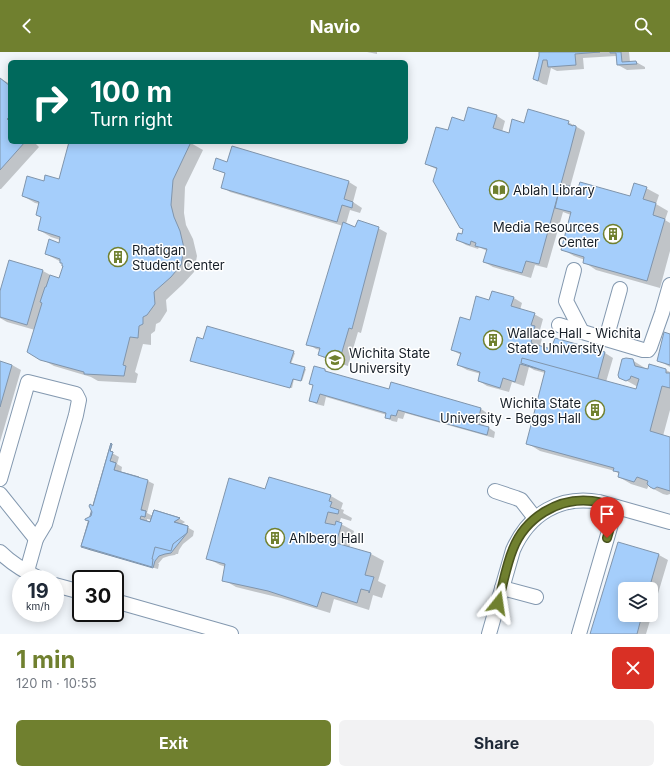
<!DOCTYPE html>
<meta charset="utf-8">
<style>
:root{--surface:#fff;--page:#f2f2f3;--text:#1f2937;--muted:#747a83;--accent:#70802f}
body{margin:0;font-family:Inter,sans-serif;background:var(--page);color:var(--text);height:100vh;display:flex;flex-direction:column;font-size:15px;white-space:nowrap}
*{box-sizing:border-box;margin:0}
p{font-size:13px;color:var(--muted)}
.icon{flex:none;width:22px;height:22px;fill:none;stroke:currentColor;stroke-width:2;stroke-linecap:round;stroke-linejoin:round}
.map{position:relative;height:582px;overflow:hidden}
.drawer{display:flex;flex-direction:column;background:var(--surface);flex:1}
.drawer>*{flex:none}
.guide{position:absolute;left:8px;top:8px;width:400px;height:84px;border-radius:6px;box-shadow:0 2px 10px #0003;background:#00695c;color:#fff;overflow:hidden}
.controls{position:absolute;left:618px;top:530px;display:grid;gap:8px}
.controls a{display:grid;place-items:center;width:40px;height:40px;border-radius:6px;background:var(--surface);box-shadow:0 2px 10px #0003;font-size:20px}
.speed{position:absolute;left:12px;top:518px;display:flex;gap:8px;font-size:20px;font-weight:700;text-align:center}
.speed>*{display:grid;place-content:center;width:52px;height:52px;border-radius:50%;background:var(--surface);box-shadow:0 2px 10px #0003;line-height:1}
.speed small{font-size:10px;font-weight:400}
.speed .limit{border:2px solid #111;border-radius:6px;background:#fff;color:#111}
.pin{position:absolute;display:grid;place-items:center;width:34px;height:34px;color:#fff;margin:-41px -17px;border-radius:50% 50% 50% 0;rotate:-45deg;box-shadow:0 0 4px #0007}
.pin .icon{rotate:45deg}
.me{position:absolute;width:44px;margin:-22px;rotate:15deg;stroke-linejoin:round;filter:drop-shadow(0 0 3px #0008)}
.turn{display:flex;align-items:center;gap:14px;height:84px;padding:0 16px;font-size:18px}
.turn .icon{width:52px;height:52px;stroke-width:2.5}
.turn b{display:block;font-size:28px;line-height:34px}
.round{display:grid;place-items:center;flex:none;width:42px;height:42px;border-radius:6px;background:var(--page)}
.summary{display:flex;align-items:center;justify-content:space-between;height:68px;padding:0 16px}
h1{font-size:24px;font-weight:700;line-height:30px;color:var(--accent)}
.button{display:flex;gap:8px;margin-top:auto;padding:8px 16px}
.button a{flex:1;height:46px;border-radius:6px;background:var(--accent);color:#fff;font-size:16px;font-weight:700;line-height:46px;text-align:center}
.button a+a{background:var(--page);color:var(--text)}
header{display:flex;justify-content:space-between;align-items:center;height:52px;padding:0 16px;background:var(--accent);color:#fff;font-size:18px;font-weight:700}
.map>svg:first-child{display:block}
.shadow{fill:#0003;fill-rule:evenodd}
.building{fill:#a5cefb;stroke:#8095ac}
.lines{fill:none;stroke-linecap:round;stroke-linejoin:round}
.minor-casing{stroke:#8398af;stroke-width:16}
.minor{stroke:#fff;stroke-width:14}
.route-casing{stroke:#49531f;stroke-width:10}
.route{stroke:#70802f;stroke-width:7}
.labels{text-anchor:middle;stroke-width:3;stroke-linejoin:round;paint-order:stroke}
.poi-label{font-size:13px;fill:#171f28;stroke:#fff;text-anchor:start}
</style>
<header><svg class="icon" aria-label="back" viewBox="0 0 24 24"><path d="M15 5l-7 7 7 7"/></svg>Navio<svg class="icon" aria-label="search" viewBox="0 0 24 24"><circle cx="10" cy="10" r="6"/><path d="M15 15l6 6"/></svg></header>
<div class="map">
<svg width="670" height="582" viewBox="0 0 670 582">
<rect width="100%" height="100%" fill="#f1f6fb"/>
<!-- shadow -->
<g class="shadow">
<path d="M367,0H377V2Z"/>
<path d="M540,0H629L630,10H636L645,15V17L627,18L618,13L616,4L583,6L584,17L557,19L551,16L547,33L543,32L534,27L540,4Z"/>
<path d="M0,26L10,32V90H34L39,95L1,137H0Z"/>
<path d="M497,64L505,69L502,80L510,82L525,72L568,70L584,79L585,81L570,135L630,145L646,136L659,143L656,152L668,159L665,168L670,171V199L660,236L596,218L584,210L585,208L574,204L562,197L571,163L563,160L547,216L535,213L531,226L493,215L484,210L487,199L479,195L478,197L466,193L458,188L463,183L464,177L438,118L426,112L449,79L465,70Z"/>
<path d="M70,90H189L203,98L185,135L184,161L186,173L193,187L197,204L194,220L183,232L166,248L167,259L160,270L156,272L155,279L151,282V293L143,292L135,320L138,322L136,331L98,329L91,325L54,314L29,300L35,278L7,270L0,266V243L10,209L43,219L56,226L60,227L64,214L63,211L46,202L60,193V188L51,185L39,178L42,165L40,152L35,151L23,144L44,130L59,128Z"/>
<path d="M233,95L349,130L357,135L353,150L362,156L360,161L350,158L346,172L356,176H378L387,181L361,281L358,280L348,314L328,308L319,303L320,298L316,297L308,292L343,174L230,140L222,135L226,122L214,117L228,111Z"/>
<path d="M514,246L522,251L520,258L534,262L543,267L540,278L544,280L540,294L552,298L605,301L613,306L606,330L637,338L638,335L620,325L632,308L645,316L646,317L666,318L670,320V358L663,384L670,386V442L667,443L663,442L650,435L649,433L647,437L631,432L619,425V422L615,419L540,399L527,391L545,321L534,318L529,315L524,334L512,330L509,340L487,334L479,329L481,322L467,318L458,313L461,303L452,298L470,269L490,249Z"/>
<path d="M670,283V315L658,308Z"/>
<path d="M293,300L295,301L291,312L306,317L302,329L294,327L292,336L193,309Z"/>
<path d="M0,310L12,313L21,318L0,390Z"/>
<path d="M325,318L332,322L390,338L392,332L481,357L487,361L483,375L489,376L495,380L494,386L405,361L403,367L398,366L397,370L392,369L386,365L387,363L326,345L324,354L316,352L310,348L314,334L310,332Z"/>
<path d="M112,401L119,405L117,412L122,415L121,421L148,429L154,432L147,461L153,464L154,460L180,467L185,470L181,473L187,475L194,479L193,484L183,492L179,498L178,502H176L175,503L169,504L163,506L158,512H159L158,517L89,498L82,494L89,470L86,468L92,464L93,455ZM147,467L152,468L151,472L147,470Z"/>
<path d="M269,426L331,444L343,451L341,457L344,458L343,461L352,466L351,469L341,466L339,471L354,479L349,496L371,502L384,509L378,529L386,533L382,546L373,543L369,558L334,547L330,561L281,546L236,535L224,528L226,515L220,513L207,506L266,438Z"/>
<path d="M618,491L659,503L668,508L646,582H591ZM625,537H651V563H625Z"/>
</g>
<!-- building -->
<g class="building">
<path d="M539,0H600L575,2L576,13L548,15L547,8H543L538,29L533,27L539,4Z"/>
<path d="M610,0H621L622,10L636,9L637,12L617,13L616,1H610Z"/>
<path d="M0,26L10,34V67L8,66L7,67L10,70V90H25L0,118Z"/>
<path d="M468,55L497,63L493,76L509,81L512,67L524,71L528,57L569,69L568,72L573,74V73L576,74V76L570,99L539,212L526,209L522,221L483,210L487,197L475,194L476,191L471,189L470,193L456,188L458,181L462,182L463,177L460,176L433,129L437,116L425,112L436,75L448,78L452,65L464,69Z"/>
<path d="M69,90H191L173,128L171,153L174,165L180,179L184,196L181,213L171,225L154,240L155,252L147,263L143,265V272L139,274L138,286L130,285L123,313L126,314L124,324L84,322V320L40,308L27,300L42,251L40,250L45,235H46L50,223L59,226L63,214H62V211H60V207L45,202L49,187L59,191L60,185L38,178L41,165L36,163L39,150L22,144L27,124L44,129L45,123L59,127Z"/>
<path d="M232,94L349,129L344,147L353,150L352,156L342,153L337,170L221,136L225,121L213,117L216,106L227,110Z"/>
<path d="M580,130L630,144L634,131L647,135L643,147L656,151L653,163L665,167L647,229L583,211L584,205L561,198L571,160L555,156L560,135L561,132L578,136Z"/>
<path d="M358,168L379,175L352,277L349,276L339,310L318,303L320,296L306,293L343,170L355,175Z"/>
<path d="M9,208L43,218L27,273L0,265V239Z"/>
<path d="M492,239L514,245L511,254L535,261L531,273L535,274L531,291L551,297L555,286L605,300L596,333L520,312L515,330L503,326L500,336L478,329L480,320L457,313L461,301L451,298L460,265L470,268L476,244L489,248Z"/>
<path d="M207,274L294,299L290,311L305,315L301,329L293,327L290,336L190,309L197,285L203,287Z"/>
<path d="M664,280L670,282V313L657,309Z"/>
<path d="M522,306L636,337L639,327L631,324L630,327L626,329L619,326L618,323L622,307L626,306L633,307L635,314L648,317L649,312L666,317V321H670V336L662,334L650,379L670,385V439L657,435L654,437L650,435L647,432L648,429L637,425L634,430L618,425L619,420L613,419L614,416L526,392L545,319L521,311Z"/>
<path d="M0,309L12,313L0,355Z"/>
<path d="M314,314L325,317V319L389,337L391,330L481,356L477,372L489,375L487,383L398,358L396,364L391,363L390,367L385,366L386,361L320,342L317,351L309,349L313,333L309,332Z"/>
<path d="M111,391L112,392L110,399L113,400L110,409L116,411L114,418L139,425L131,455L146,459L145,465L140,463V467L150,470L154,458L180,466L174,470L188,474L187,481L171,501L165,502L159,504L155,509L153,516L81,495Z"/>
<path d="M111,391L112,392L110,399L113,400L110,409L116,411L114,418L148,428L141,458L146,459L145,465L141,464L140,467L150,470L154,458L180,466L174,470L188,474L187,481L173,492L171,499L155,495L152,507H153L152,515L81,494L89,469L85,468V467L91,464L92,460L89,454L90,452L93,454Z"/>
<path d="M269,425L331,443L329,449L332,450L330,455L339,458L338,462L328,460L325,471L335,473L336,469L342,471L336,491L371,501L365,523L374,525L369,541V539L361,537L357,551L322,540L317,555L268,539L222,529L225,512L206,507L229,426L265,437Z"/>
<path d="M618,490L659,502L649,537H625V563H642L637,582H590Z"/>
</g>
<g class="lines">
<!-- minor casing -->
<g class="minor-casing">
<g id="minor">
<path d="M574,218L566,249L582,280"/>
<path d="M559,273L643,298H648L650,295L662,261L670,233"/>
<path d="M606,287L620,237"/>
<path d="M0,427L28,330L76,342L79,348L76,363L45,472L36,487L27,519"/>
<path d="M495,439L516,446L521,448L535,466"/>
<path d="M0,442L36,487"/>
<path d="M0,500C11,511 26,520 40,527"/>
<path d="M55,533L81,540"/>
<path d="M502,536L536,545"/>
<path d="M115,549L231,582"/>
<path d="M489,582L513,498C529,462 560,443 599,450L670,470"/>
<path d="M579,582L616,455"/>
</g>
</g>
<!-- minor -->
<use href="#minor" class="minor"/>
</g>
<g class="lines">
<!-- route casing -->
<g class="route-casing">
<path id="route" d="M498,551C503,533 506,514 513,497C525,466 558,445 592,449C600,450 608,453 616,455L607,486"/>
</g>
<!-- route -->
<use href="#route" class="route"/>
</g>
<!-- icons -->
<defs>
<g id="library-ring" transform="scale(1)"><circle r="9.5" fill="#fff" stroke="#70802f" stroke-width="1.5"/><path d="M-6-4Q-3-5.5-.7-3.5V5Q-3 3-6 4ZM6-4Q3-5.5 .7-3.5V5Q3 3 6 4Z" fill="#70802f"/></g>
<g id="building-ring" transform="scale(1)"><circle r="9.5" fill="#fff" stroke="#70802f" stroke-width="1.5"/><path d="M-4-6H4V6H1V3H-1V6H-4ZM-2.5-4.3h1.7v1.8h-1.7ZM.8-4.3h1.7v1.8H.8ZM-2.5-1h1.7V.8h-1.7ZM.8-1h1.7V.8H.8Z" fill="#70802f"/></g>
<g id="university-ring" transform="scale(1)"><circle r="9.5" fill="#fff" stroke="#70802f" stroke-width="1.5"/><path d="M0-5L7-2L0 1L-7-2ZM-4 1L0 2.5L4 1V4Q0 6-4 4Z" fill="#70802f"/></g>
</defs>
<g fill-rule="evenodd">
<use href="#library-ring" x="499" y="138"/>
<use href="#building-ring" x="613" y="182"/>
<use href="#building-ring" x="118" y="205"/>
<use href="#building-ring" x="493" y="288"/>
<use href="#university-ring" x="335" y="308"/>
<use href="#building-ring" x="595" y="358"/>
<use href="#building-ring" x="275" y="486"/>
</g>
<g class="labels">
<!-- poi labels -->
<g class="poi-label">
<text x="513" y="143">Ablah Library</text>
<text x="599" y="180" text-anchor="end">Media Resources<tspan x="599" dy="15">Center</tspan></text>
<text x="132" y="203">Rhatigan<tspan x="132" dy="15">Student Center</tspan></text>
<text x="507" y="286">Wallace Hall - Wichita<tspan x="507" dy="15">State University</tspan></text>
<text x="349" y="306">Wichita State<tspan x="349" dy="15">University</tspan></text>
<text x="581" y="356" text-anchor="end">Wichita State<tspan x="581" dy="15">University - Beggs Hall</tspan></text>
<text x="289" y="491">Ahlberg Hall</text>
</g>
</g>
</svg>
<div class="controls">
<a><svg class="icon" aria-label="layers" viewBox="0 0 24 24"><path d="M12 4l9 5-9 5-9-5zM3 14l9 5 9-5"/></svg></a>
</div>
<div class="speed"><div>19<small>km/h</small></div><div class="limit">30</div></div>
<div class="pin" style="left:607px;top:486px;background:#d93025"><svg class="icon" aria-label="arrive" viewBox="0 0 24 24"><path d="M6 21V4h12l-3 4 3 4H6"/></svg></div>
<svg class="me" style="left:498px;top:551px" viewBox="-20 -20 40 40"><path d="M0-17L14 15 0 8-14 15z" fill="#70802f" stroke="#fff" stroke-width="4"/></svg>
<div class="guide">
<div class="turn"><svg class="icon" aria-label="right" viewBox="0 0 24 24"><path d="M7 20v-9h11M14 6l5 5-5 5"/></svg><div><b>100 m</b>Turn right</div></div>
</div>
</div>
<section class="drawer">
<div class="summary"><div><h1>1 min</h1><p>120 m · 10:55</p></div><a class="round" style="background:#d93025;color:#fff"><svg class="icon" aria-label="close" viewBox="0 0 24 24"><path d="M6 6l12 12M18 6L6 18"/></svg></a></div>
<div class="button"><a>Exit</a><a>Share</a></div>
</section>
